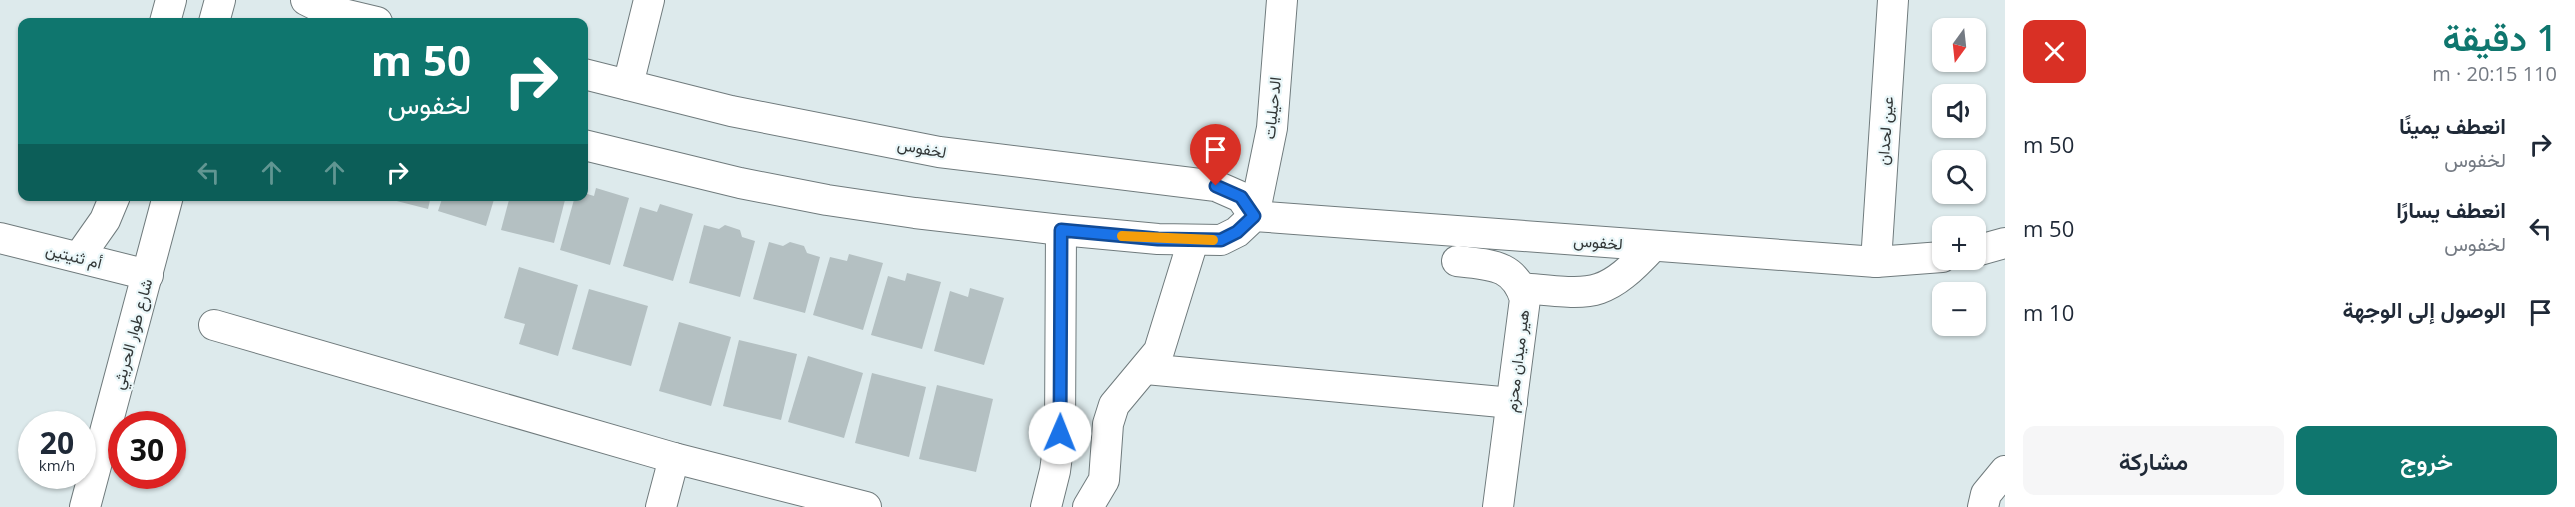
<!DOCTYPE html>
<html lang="ar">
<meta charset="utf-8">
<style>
:root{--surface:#fff;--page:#f6f6f7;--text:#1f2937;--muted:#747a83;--accent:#0f766e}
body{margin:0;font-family:"Open Sans",Vazirmatn,sans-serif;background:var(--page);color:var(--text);direction:rtl;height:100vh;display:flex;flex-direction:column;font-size:22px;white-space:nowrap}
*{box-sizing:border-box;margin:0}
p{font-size:20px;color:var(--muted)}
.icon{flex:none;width:33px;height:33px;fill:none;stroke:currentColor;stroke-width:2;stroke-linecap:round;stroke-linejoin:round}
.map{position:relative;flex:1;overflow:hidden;direction:ltr}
.drawer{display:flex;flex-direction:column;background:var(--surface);width:570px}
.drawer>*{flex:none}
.banner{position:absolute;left:18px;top:18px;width:570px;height:183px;border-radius:12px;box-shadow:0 2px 4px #0004;direction:rtl;background:#0f766e;color:#fff;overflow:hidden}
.needle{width:39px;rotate:195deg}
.controls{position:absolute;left:1932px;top:18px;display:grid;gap:12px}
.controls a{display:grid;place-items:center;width:54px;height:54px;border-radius:12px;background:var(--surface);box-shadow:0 2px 4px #0004;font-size:30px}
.speed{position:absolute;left:18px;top:411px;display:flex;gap:12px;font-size:30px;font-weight:700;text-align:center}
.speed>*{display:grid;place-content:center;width:78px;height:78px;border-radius:50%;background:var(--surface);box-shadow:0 2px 4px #0004;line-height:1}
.speed small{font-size:15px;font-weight:400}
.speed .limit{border:9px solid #d22;background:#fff;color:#111}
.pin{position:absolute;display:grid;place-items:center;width:51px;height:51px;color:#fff;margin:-62px -26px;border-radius:50% 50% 50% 0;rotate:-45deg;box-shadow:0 0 6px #0007}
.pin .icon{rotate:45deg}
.me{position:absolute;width:66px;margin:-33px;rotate:1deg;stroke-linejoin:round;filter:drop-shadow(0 0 4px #0008)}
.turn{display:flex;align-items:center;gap:21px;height:126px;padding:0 18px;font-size:27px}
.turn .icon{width:78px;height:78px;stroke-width:2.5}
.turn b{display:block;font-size:42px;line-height:51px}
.lanes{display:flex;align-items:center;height:57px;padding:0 18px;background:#0003;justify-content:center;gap:30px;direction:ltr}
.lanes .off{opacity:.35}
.round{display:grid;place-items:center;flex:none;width:63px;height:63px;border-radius:12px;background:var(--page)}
.head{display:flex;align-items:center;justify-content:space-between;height:102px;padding:0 18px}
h1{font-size:36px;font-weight:600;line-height:45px;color:var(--accent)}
.button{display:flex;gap:12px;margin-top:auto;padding:12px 18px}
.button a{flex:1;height:69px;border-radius:12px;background:var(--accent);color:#fff;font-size:24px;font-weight:600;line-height:69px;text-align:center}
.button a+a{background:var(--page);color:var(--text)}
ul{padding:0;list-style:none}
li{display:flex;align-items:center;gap:18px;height:84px;padding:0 18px}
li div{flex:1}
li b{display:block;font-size:22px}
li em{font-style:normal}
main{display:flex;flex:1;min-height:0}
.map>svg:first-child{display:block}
.building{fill:#b4c0c2}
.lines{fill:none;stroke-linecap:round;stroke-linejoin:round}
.minor-casing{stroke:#707b7d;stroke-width:32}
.minor{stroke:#fff;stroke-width:30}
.route-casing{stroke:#114b97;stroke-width:15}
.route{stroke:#1a73e8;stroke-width:10}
.slow{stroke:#f59e0b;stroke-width:10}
.labels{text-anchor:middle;stroke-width:4.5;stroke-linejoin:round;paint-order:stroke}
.street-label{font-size:16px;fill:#313636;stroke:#eaf7f9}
</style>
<main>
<section class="drawer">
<div class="head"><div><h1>1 دقيقة</h1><p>110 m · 20:15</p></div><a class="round" style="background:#d93025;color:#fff"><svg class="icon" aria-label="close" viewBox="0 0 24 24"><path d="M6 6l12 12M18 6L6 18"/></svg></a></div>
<ul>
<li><svg class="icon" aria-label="right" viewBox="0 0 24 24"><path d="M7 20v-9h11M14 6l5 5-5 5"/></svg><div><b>انعطف يمينًا</b><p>لخفوس</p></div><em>50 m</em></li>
<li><svg class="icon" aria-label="left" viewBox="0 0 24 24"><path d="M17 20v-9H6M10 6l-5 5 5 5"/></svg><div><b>انعطف يسارًا</b><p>لخفوس</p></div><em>50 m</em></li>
<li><svg class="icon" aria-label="arrive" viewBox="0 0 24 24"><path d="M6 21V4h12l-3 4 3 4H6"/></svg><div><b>الوصول إلى الوجهة</b></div><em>10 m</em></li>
</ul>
<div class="button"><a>خروج</a><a>مشاركة</a></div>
</section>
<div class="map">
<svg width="2005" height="507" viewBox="0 0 2005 507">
<rect width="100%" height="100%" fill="#ddeaec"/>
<!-- building -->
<g class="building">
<path d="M596,188L629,198L610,265L560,250L575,196H584V193L594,196Z"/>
<path d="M377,196H431L428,209Z"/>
<path d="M443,196H495L486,226L438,211Z"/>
<path d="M510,196H566L554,243L501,230Z"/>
<path d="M660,204L693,214L673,281L623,266L640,207L657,212Z"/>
<path d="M704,225L719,229L725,225L740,230L742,237L755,241L740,297L689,283Z"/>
<path d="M769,242L783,246L790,242L804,246L807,253L820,257L805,313L753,299Z"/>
<path d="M849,254L883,263L863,330L813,315L830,257L847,261Z"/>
<path d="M519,267L578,285L558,356L519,344L525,324L504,318Z"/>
<path d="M907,273L941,282L922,349L871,335L888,276L905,281Z"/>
<path d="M970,288L1004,298L984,365L934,351L950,291L968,297Z"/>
<path d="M589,289L648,306L631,366L572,349Z"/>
<path d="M679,322L731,337L711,406L659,391Z"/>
<path d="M739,340L797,354L781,420L723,406Z"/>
<path d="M808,356L863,373L844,438L788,422Z"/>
<path d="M872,373L926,387L909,457L855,443Z"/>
<path d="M937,385L993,399L976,472L919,459Z"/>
</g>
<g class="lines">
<!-- minor casing -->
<g class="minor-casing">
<g id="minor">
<path d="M306,0L326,10L377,22"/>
<path d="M165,22L171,0"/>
<path d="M214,22L220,0"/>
<path d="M584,74L731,111L939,152L1216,186L1241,197L1254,216"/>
<path d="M628,85L649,0"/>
<path d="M584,145L740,183L827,200L915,213L1061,230L1158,239L1221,240L1237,232L1254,216L1876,262L1942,257"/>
<path d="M1254,216L1272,128L1282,0"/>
<path d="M0,238L148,275"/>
<path d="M1976,251L2005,243"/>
<path d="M79,257L105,220L115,196"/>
<path d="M1457,261C1489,265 1514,263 1525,299L1498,507"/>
<path d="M1876,262L1893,0"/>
<path d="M1521,288C1592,294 1602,301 1653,246"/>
<path d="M214,325L674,458L866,507"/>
<path d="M1146,369L1512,403"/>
<path d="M85,507L168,196"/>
<path d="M661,507L674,458"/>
<path d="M1046,507L1055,471L1060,433L1061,230"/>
<path d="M1088,507L1104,480L1108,424L1114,405L1159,351L1193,241"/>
<path d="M1983,507L1986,494L2005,471"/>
</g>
</g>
<!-- minor -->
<use href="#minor" class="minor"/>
</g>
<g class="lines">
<!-- route casing -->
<g class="route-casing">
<path id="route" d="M1060,433L1061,230L1158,239L1221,240L1237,232L1254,216L1241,197L1216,186"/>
</g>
<!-- route -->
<use href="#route" class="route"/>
<!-- slow -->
<path class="slow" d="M1122,236L1213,240"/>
</g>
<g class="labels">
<!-- street labels -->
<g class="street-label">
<text transform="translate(1272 108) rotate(-84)" y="6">الدحيليات</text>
<text transform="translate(1885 131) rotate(-86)" y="6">عين لحدان</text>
<text transform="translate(922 148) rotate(10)" y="6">لخفوس</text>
<text transform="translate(1598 242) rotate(4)" y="6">لخفوس</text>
<text transform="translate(74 256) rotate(14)" y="6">أم ثنيتين</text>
<text transform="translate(132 334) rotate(-75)" y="6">شارع طوار الحريثي</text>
<text transform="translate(1517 361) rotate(-83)" y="6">هير ميدان محزم</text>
</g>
</g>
</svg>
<div class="controls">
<a><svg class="needle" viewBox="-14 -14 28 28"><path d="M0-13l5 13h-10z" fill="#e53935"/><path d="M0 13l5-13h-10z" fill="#747a83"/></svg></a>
<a><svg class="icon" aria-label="sound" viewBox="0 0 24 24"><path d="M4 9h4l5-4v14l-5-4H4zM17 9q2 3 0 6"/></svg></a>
<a><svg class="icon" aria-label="search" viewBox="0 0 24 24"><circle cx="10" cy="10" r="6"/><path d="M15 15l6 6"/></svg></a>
<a>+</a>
<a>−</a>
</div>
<div class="speed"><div>20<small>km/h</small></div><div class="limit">30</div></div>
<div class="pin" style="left:1216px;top:186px;background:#d93025"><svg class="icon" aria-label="arrive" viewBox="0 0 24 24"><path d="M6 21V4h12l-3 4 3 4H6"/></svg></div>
<svg class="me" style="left:1060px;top:433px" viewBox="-20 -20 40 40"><circle r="19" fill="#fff"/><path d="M0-13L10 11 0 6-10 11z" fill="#1a73e8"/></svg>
<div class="banner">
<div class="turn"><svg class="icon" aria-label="right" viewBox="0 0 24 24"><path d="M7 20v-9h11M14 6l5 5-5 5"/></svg><div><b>50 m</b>لخفوس</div></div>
<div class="lanes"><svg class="icon off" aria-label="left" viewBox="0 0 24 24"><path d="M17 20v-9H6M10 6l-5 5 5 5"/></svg><svg class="icon off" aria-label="ahead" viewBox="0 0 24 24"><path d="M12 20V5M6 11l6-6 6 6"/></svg><svg class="icon off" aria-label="ahead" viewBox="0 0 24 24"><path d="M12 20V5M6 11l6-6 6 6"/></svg><svg class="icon" aria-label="right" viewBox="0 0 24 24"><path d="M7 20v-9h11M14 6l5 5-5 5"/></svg></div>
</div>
</div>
</main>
